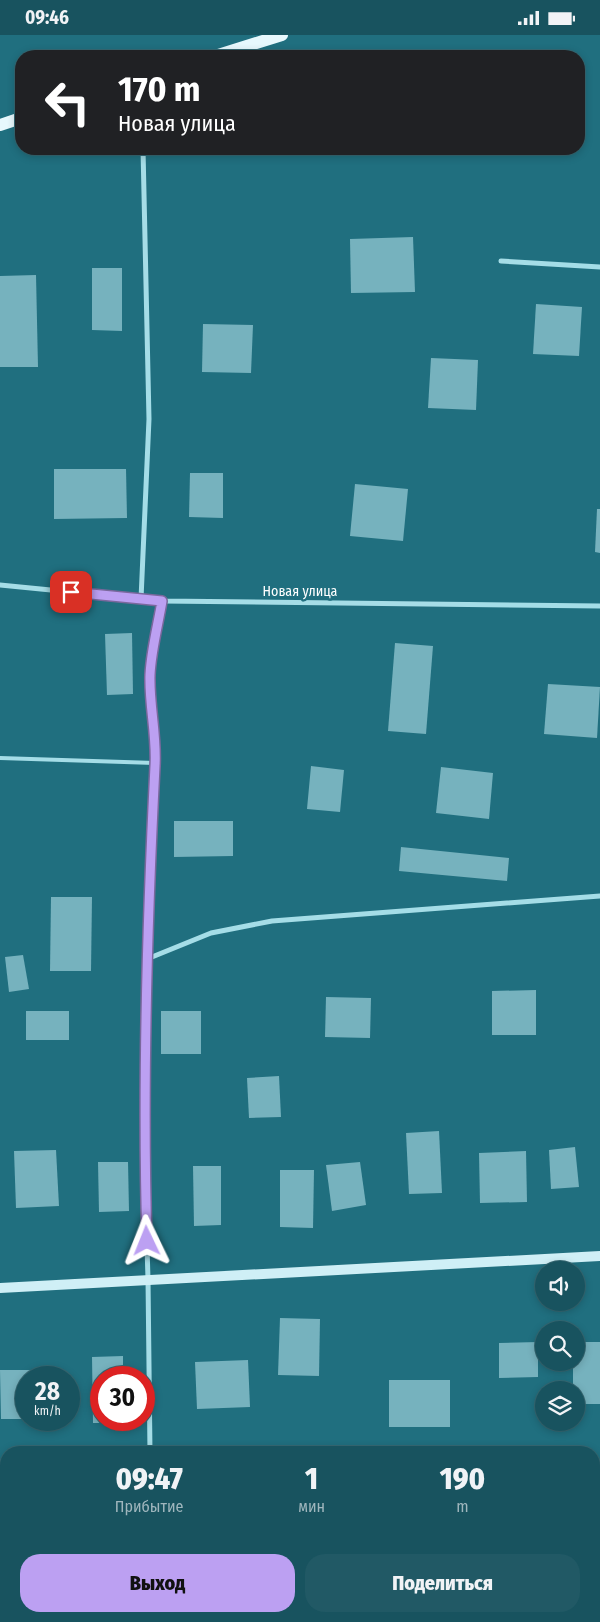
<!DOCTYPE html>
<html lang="ru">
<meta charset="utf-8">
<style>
:root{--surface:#18535f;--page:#215965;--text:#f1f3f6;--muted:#9fb6bd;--line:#366974;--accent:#bca0f2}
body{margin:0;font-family:"Fira Sans Condensed",sans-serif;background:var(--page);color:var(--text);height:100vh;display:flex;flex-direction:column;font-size:19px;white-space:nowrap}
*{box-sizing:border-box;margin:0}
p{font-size:16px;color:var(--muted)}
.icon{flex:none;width:28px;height:28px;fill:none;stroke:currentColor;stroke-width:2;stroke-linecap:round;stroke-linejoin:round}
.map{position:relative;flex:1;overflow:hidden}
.side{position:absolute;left:0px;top:1411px;width:600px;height:176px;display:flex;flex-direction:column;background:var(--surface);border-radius:20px 20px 0 0;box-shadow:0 2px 8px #0003,0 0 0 1px var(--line)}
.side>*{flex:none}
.top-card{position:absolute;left:15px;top:15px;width:570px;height:105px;border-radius:20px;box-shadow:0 2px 8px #0003,0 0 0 1px var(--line);background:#202124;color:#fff;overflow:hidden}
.controls{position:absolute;left:535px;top:1226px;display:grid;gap:10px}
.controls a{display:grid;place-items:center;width:50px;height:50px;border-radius:50%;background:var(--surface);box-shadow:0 2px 8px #0003,0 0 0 1px var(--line);font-size:25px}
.speed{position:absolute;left:15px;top:1331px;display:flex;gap:10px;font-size:25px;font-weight:700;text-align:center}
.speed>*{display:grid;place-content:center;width:65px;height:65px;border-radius:50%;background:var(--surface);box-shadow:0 2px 8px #0003,0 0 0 1px var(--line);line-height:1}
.speed small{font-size:12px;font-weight:400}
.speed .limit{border:8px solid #d22;background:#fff;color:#111}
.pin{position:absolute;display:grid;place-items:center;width:42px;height:42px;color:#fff;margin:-21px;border-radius:10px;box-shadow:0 2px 8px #0006}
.me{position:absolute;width:55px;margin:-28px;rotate:358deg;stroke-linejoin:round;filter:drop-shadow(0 0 4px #0008)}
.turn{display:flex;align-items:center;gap:18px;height:105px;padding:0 20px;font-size:22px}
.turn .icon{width:65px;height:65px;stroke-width:2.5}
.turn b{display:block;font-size:35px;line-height:42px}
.eta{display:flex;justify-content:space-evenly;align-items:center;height:85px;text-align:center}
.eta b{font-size:30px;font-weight:800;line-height:35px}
.cta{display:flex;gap:10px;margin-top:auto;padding:10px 20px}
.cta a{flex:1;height:58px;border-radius:20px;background:var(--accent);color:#111;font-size:20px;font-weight:800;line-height:58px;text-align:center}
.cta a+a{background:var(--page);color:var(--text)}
.status{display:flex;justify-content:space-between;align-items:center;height:35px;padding:0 25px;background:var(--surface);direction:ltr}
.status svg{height:14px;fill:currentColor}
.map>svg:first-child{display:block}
.building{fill:#76b2be}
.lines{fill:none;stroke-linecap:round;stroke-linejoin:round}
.lane{stroke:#a5dde7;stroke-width:4}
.street{stroke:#a5dde7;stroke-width:5}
.secondary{stroke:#cfeff6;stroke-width:10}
.primary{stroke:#e7f8fd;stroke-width:12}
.route-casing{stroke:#7a689d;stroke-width:12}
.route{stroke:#bca0f2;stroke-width:9}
.labels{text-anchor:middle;stroke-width:5;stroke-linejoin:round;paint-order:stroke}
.street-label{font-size:14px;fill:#fff;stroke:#206f7f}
</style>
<div class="status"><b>09:46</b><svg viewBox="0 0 49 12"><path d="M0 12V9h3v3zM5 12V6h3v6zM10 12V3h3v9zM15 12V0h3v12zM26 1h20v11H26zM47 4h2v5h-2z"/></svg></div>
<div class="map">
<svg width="600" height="1587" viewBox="0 0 600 1587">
<rect width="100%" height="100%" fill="#206f7f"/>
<!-- building -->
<g class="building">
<path d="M413,202L415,257L351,258L350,204Z"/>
<path d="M92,233H122V296L92,295Z"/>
<path d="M36,240L38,332H0V241Z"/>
<path d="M536,269L582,272L579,321L533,319Z"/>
<path d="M203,289L253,290L251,338L202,337Z"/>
<path d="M431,323L478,325L476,375L428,373Z"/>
<path d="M54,434H126L127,483L54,484Z"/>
<path d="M190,438H223V483L189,482Z"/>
<path d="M355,449L408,454L403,506L350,501Z"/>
<path d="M597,474H600V518L595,517Z"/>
<path d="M132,598L133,659L107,660L105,599Z"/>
<path d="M395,608L433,611L426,699L388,696Z"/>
<path d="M548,649L600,652L597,703L544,699Z"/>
<path d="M311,731L344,735L340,777L307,774Z"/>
<path d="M441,732L493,738L489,784L436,778Z"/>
<path d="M174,786H233V821L174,822Z"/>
<path d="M401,812L509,823L507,846L399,836Z"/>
<path d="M51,862H92L91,936H50Z"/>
<path d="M23,920L29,954L9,957L5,922Z"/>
<path d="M536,955V1000H492V956Z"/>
<path d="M326,962L371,963L370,1003L325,1002Z"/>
<rect x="26" y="976" width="43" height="29"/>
<rect x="161" y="976" width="40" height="43"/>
<path d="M279,1041L281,1082L249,1083L247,1043Z"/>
<path d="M439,1096L442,1158L409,1159L406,1098Z"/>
<path d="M575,1112L579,1152L551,1154L549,1115Z"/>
<path d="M56,1115L59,1171L16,1173L14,1116Z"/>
<path d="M526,1116L527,1167L480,1168L479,1118Z"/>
<path d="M98,1127H128L129,1176L99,1177Z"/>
<path d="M360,1127L366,1170L332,1176L326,1130Z"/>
<path d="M193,1131H221V1190L194,1191Z"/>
<path d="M280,1135H314L313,1193L280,1192Z"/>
<path d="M280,1283L320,1284L319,1341L278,1340Z"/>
<path d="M538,1307V1342L499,1343V1308Z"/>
<path d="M576,1307H600V1369H576V1355H573V1328H576Z"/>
<path d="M123,1321V1342H101V1385H124V1388H93L92,1322Z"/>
<path d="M248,1325L250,1372L197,1374L195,1327Z"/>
<path d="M0,1335H53V1342H26V1384H1Z"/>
<rect x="389" y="1345" width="61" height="47"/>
<path d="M119,1414V1418H90V1415Z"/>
<path d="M2,1509H6V1552L0,1551Z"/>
<rect x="594" y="1520" width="6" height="36"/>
</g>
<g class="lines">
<!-- lane -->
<path class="lane" d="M0,723L155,728"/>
<!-- street -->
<g class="street">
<path d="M501,226L600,232"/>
<path d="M0,550L162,566L600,571"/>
<path d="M141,564L149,384L143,114"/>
<path d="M147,924L211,898L272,886L600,861"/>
<path d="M150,1418L148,1244L144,1111L149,827L155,728L150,640L162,566"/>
<path d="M151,1581V1587"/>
</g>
<!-- secondary -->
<path class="secondary" d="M0,1253L600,1221"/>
<!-- primary -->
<g class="primary">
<path d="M215,21L282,0"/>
<path d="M0,90L21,83"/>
</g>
</g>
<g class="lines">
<!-- route casing -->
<g class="route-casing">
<path id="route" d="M71,557L162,566C158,590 151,616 150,640C149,670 157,701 155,731C147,889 142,1048 147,1206"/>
</g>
<!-- route -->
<use href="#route" class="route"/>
</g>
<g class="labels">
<!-- street labels -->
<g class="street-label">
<text x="300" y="561">Новая улица</text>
</g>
</g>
</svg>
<div class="controls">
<a><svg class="icon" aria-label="sound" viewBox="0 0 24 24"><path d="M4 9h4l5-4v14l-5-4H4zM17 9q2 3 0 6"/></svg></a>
<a><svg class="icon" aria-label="search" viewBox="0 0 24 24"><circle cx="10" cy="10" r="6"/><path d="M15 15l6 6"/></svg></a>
<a><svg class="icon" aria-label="layers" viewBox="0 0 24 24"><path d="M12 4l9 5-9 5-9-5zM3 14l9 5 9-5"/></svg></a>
</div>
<div class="speed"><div>28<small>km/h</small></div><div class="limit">30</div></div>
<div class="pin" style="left:71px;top:557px;background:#d93025"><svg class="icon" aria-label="arrive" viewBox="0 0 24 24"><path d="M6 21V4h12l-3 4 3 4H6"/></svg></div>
<svg class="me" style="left:147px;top:1206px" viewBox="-20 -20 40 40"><path d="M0-17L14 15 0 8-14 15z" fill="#bca0f2" stroke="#fff" stroke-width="4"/></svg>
<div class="top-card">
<div class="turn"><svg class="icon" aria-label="left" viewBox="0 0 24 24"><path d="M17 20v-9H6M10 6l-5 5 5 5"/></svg><div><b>170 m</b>Новая улица</div></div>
</div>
<section class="side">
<div class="eta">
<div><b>09:47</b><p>Прибытие</p></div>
<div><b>1</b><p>мин</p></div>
<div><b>190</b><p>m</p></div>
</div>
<div class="cta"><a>Выход</a><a>Поделиться</a></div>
</section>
</div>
